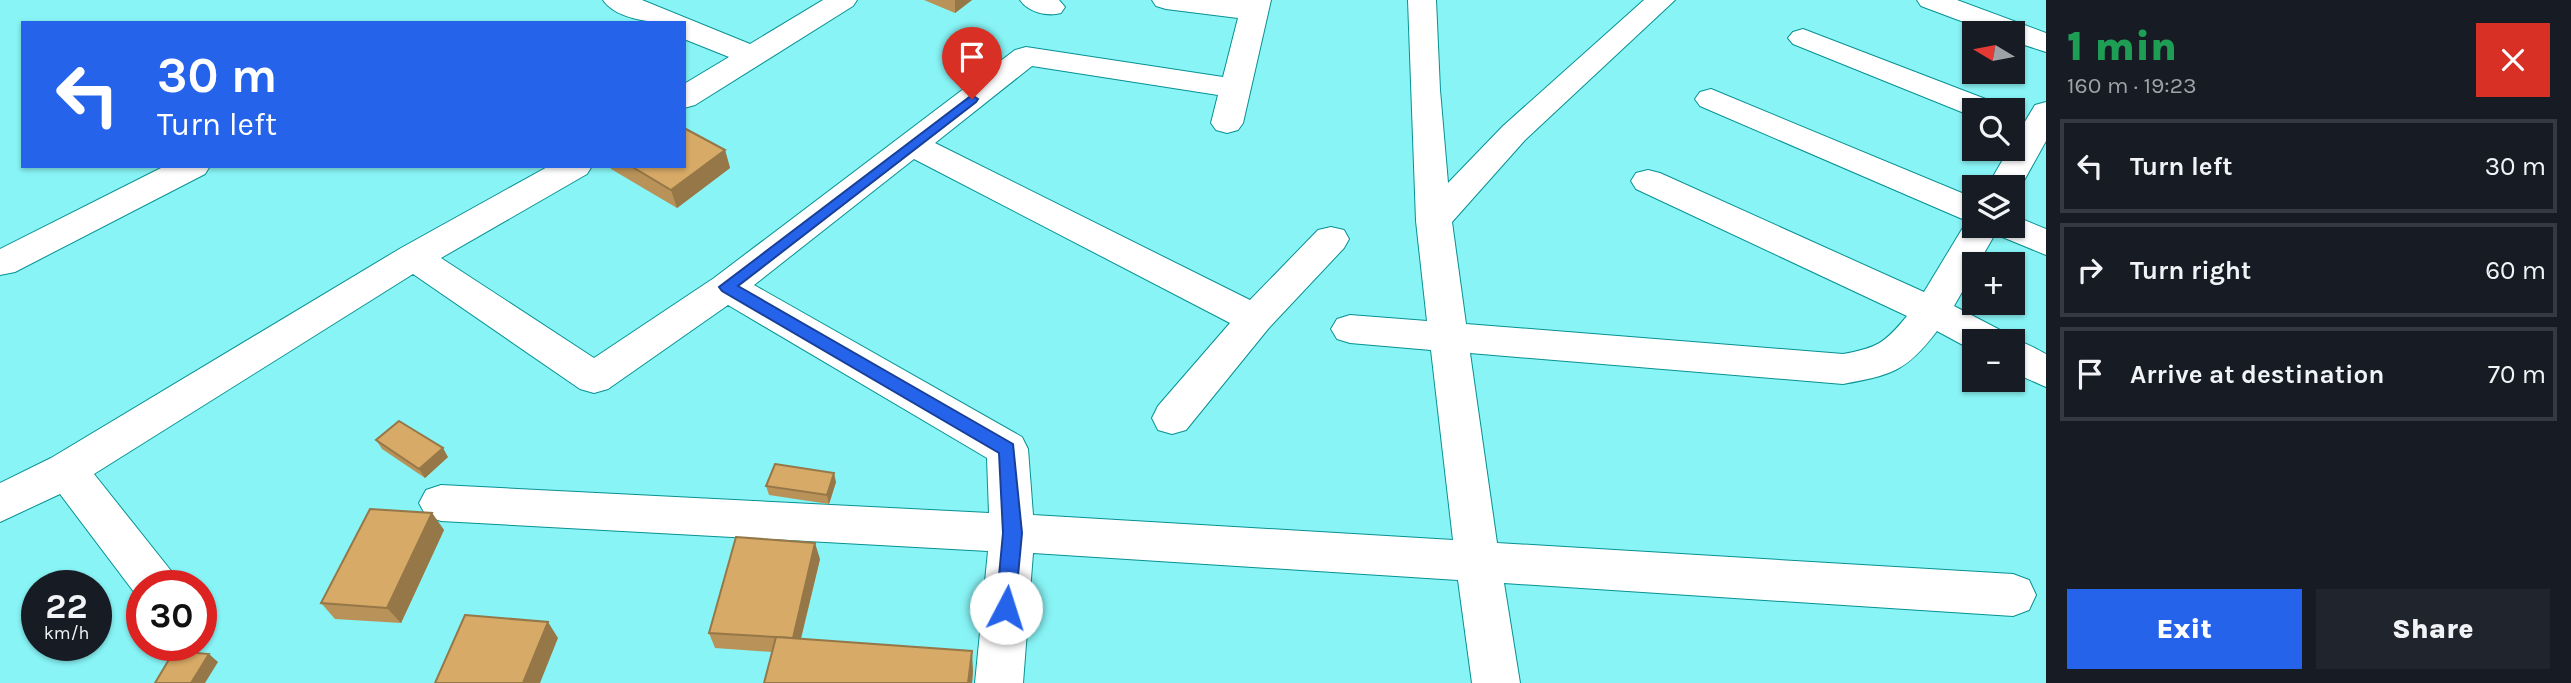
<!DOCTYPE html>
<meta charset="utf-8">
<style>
:root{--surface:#171b24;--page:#20242c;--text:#f1f3f6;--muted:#9ea1a6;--line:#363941;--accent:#2563eb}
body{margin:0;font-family:Karla,sans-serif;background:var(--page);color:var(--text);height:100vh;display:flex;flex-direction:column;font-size:26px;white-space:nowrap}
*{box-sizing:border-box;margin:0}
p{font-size:23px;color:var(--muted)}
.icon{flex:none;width:38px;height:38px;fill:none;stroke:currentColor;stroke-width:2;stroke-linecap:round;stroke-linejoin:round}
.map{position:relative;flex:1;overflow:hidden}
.details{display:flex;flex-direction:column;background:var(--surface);width:525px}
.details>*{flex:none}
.top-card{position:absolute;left:21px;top:21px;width:665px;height:147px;border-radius:0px;box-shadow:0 2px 5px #0004;background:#2563eb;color:#fff;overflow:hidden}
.needle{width:46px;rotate:280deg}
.buttons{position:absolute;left:1962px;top:21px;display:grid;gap:14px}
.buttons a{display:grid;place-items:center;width:63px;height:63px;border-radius:0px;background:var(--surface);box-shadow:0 2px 5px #0004;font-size:35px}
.speed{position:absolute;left:21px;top:570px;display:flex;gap:14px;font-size:35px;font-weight:700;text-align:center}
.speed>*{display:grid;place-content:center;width:91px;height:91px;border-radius:50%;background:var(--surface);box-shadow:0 2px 5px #0004;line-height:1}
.speed small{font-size:18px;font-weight:400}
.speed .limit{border:10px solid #d22;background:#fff;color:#111}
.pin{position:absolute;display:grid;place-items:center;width:60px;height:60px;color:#fff;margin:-72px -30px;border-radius:50% 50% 50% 0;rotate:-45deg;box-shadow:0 0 7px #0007}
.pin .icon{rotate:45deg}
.me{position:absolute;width:77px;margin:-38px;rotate:5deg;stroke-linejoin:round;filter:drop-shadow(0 0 5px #0008)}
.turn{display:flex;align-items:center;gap:24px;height:147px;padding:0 21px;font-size:32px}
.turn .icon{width:91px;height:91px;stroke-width:2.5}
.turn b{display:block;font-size:49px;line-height:60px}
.round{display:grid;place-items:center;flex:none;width:74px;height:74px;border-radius:0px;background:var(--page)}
.headline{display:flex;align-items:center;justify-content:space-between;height:119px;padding:0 21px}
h1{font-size:42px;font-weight:800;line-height:52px;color:#1e9e55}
.primary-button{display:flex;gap:14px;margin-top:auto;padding:14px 21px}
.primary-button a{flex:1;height:80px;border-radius:0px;background:var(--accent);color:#fff;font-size:28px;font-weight:800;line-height:80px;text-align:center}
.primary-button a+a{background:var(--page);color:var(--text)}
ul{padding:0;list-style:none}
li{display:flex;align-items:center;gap:21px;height:94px;margin:0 14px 10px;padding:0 7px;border:4px solid var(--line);border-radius:0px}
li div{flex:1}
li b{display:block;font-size:26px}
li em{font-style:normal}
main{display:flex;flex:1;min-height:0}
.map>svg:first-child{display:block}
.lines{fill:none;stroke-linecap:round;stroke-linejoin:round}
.minor-casing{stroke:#079193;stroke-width:2}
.minor{fill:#fff;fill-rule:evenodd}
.wall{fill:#b99259}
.shaded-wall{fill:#967748}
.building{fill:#d7aa67;stroke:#967748;stroke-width:2}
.route{fill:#2563eb;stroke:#184099;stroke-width:2}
</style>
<main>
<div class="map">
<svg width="2046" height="683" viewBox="0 0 2046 683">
<rect width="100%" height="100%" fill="#88f4f6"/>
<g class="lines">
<!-- minor casing -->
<g class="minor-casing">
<g id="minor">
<path d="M603,0H642L750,44L823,0H857L853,6L695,105L684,108V84L729,57L684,39V23C660,23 618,22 603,0Z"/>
<path d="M1020,0H1059L1065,7L1061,13C1047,17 1028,12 1020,0Z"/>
<path d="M1152,0H1271L1243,123L1238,130L1227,133L1216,130L1211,123L1218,95L1032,66L935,143L1250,300L1318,230L1331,227L1344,230L1349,239L1344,248L1268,329L1186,430L1172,434L1158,430L1152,418L1158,406L1230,323L914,159L754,285L1022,437L1028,449L1033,515L1453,540L1431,350L1350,343L1337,339L1331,329L1337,319L1350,315L1427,321L1416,221L1408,0H1436L1440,90L1448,183L1503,126L1644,0H1675L1525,140L1452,222L1466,324L1843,354C1877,348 1885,343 1907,316L1636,189L1631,181L1636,173L1648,170L1660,173L1924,292L1967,221L1700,106L1695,99L1700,92L1711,89L1974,198V226H2012V215L2046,229V255L1995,234L1978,264H1974V271L1954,306L2002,331L2007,341C2020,338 2034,348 2046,354V387L2012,372V341H1974V351L1937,331C1906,372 1891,375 1843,384L1470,353L1497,543L2013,574L2029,580L2036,595L2029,610L2013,616L1504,583L1520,683H1472L1458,580L1033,553L1023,683H975L988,551L441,521L426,516L419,503L426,490L441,485L989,513L987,458L728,305L608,389L594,393L580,389L413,274L94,474L172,572L179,586H142L140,600L60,494L0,522V483L51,458L401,248L549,166H592L587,174L441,258L594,358L714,278L1015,50L1026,47L1223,77L1238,18L1166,9L1156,6Z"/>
<path d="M1917,0H1957L2046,33V52L2012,41V33H1993L1921,6Z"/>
<path d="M1803,29L1996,103L2001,110H1974V117L1793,44L1788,38L1793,32Z"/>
<path d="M2046,102V141L2016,195L2012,196V187H1987L2009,149H2012V143L2035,105Z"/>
<path d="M165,166H210L205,174L15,272L0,275V249Z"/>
</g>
</g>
<!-- minor -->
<use href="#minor" class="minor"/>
</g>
<!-- wall -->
<g class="wall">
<path d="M924,0H972L955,13Z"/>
<path d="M725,150L730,168L677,208L611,169L610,166H684Z"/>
<path d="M376,440L448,457L425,478L382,449Z"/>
<path d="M836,482L829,504L769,495L766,486Z"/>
<path d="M432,513L444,530L401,623L335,619L321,603Z"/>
<path d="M820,559L801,639L973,671L972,683H764L772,652L715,648L709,633Z"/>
</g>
<!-- shaded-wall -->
<g class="shaded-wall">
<path d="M955,0H972L955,13Z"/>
<path d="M725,150L730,168L677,208L671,190Z"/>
<path d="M443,448L448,457L425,478L419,469Z"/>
<path d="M834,473L836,482L829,504L827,495Z"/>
<path d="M432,513L444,530L401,623L387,608Z"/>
<path d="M815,543L820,559L797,654L792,639Z"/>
<path d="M548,622L558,638L540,683H523Z"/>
<path d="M972,651L973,671L972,683H968Z"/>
<path d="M209,654L218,662L205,683H191Z"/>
</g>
<!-- building -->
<g class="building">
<path d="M684,128L725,150L671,190L631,166H684Z"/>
<path d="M399,421L443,448L419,469L376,440Z"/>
<path d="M775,464L834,473L827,495L766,486Z"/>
<path d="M370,509L432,513L387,608L321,603Z"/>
<path d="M736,537L815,543L793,638L709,633Z"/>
<path d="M465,615L548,622L523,683H435Z"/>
<path d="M776,637L972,651L968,683H764Z"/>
<path d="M174,651L209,654L191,683H155Z"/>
</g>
<!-- route -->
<path class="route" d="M972,95L978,99L976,102L738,286L1013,444L1022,533L1015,608L1013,614L1006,617L999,614L996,608L1003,533L999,453L722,291L719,287Z"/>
</svg>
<div class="buttons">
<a><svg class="needle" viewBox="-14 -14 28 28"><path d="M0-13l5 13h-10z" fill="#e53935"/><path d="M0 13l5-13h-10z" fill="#9ea1a6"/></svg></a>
<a><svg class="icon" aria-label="search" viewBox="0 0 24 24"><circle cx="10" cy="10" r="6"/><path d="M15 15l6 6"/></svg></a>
<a><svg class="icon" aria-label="layers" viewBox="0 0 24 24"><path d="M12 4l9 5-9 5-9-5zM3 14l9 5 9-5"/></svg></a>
<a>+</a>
<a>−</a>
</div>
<div class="speed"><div>22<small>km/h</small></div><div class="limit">30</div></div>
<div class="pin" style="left:972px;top:99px;background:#d93025"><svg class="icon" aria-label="arrive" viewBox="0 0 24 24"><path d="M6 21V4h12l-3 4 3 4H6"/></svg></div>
<svg class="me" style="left:1006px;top:608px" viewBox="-20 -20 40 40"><circle r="19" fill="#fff"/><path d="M0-13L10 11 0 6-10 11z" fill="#2563eb"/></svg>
<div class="top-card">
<div class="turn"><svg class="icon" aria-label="left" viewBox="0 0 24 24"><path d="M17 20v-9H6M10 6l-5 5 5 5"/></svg><div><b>30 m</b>Turn left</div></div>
</div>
</div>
<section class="details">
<div class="headline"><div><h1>1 min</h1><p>160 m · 19:23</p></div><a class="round" style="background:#d93025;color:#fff"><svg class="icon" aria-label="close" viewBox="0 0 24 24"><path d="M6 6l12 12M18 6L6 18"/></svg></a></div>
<ul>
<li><svg class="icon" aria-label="left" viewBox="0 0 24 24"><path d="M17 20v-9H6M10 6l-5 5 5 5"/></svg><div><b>Turn left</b></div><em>30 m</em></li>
<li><svg class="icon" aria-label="right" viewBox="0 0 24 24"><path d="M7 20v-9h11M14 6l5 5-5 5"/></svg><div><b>Turn right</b></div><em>60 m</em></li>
<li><svg class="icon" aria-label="arrive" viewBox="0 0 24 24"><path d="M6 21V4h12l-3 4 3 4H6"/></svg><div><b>Arrive at destination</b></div><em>70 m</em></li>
</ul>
<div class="primary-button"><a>Exit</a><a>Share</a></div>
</section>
</main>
